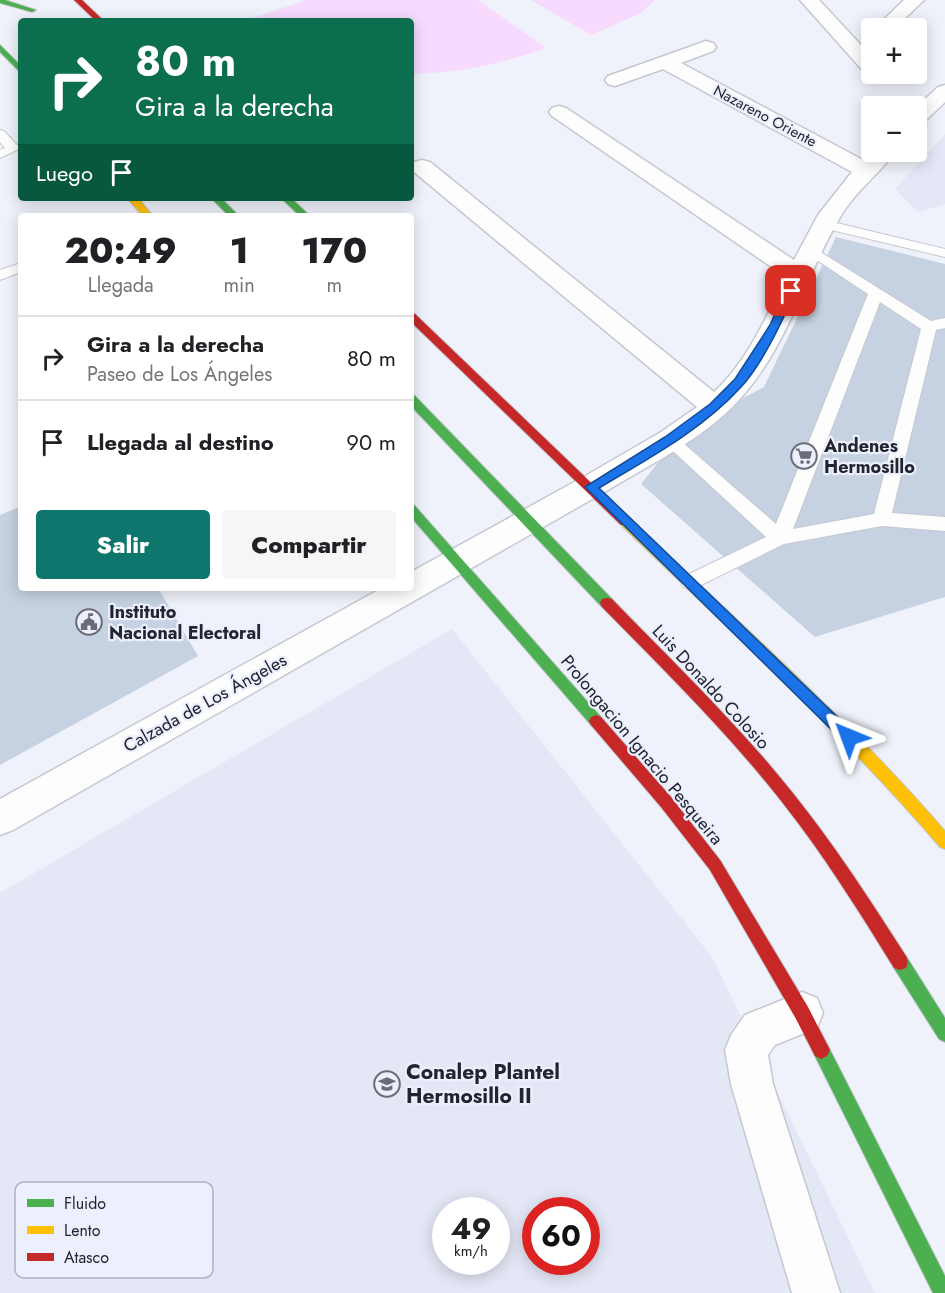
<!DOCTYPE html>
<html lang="es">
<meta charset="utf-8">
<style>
:root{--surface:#fff;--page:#f6f6f6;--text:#202124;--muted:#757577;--line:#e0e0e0;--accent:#0f766e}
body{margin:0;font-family:Jost,sans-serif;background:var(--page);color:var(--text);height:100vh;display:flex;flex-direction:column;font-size:22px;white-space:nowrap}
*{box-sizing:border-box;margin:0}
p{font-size:20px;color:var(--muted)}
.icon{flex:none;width:33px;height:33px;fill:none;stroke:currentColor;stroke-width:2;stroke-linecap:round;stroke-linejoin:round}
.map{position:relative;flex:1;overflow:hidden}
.side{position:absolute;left:18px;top:213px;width:396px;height:378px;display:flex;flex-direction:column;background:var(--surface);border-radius:6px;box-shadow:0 3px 15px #0003}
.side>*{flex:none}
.banner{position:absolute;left:18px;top:18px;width:396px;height:183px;border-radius:6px;box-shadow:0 3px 15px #0003;background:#0b6e4f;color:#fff;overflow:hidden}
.controls{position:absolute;left:861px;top:18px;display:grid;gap:12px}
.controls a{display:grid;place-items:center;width:66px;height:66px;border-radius:6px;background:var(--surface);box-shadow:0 3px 15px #0003;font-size:30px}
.speed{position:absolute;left:432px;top:1197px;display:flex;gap:12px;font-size:30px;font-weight:700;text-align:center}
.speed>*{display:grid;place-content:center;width:78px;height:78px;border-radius:50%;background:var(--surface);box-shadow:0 3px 15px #0003;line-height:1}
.speed small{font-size:15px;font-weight:400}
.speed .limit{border:9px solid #d22;background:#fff;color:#111}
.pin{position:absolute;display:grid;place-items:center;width:51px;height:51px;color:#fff;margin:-26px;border-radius:12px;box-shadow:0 3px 9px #0006}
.me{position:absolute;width:66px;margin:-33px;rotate:316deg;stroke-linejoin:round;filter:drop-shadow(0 0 4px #0008)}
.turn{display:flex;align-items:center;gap:21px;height:126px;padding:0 18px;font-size:27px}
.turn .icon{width:78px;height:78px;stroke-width:2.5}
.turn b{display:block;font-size:42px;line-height:51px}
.then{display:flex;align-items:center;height:57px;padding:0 18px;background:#0003;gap:12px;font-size:22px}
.eta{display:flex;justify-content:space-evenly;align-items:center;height:102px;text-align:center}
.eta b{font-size:36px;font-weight:800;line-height:42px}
.cta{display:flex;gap:12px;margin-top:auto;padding:12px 18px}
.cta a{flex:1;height:69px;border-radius:6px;background:var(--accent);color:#fff;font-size:24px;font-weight:800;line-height:69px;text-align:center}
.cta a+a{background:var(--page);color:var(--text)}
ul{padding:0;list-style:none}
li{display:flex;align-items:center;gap:18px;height:84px;padding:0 18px;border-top:2px solid var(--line)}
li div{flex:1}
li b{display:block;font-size:22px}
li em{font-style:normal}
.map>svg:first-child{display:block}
.built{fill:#e4e7f6;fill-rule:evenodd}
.green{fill:#f7dafd}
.building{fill:#c6d2e1}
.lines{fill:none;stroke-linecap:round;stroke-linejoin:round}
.lane-casing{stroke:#c5c8d0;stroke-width:2}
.street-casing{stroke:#c5c8d0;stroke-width:3}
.fast-casing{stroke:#c5c8d0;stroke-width:2}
.slow-casing{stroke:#c5c8d0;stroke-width:2}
.jam-casing{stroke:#c5c8d0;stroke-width:2}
.lane{fill:#fdfdfe;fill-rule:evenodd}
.street{fill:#fdfdfe;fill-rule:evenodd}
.fast{fill:#4caf50;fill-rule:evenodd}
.slow{fill:#ffc107;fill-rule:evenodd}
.jam{fill:#c62828;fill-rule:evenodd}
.route{fill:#1a73e8;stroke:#114b97;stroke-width:1.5}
.labels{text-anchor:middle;stroke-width:4.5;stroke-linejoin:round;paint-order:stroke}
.far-street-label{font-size:15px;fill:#23252e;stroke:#ebeffe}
.poi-label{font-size:18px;font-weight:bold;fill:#23252e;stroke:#ebeffe;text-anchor:start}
.street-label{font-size:18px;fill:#23252e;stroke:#ebeffe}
.near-poi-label{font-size:21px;font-weight:bold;fill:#23252e;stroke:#ebeffe;text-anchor:start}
.key{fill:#ebeffe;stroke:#afb2c0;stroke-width:1.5}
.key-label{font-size:16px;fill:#23252e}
</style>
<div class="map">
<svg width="945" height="1293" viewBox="0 0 945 1293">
<rect width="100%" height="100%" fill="#eff2fa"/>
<!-- built -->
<g class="built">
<path d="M945,134V204L918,212L895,189Z"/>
<path d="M452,629L712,957L875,1293H0V893ZM446,1210H496V1262H446ZM536,1210H586V1262H536Z"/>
</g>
<!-- green -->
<g class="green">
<path d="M307,0H478L546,48C499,64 460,73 411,74V21H244Z"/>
<path d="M531,0H655L639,14L591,35Z"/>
</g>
<!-- building -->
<g class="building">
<path d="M836,237L945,264V597L815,637L641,484L685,429L764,387Z"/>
<path d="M21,506V588H158L198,656L0,765V515Z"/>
</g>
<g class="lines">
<!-- lane casing -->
<g class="lane-casing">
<g id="lane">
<path d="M0,130L4,131L18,146L19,149L0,158V150L5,148L0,142Z"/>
<path d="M824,220L945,249V257L819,227L817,224L819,221Z"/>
<path d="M811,246L931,321L945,318V328L936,330L892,513L945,517V531L882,526L784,544L697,587L690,589L683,587L681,582L683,577L766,537L661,440L663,436H675L776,524L868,294L806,253L804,250L806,247ZM880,302L921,329L874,514L793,529Z"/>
<path d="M21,263V272L0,280V270Z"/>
</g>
</g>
<!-- street casing -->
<g class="street-casing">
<g id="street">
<path d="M800,0H819L872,57V74H878L865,73Z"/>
<path d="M904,0H924L895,28H875Z"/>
<path d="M706,41L713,43L716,47L713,51L681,63L863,160L872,152H895C879,174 856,191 842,214C805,275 788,347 739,400C703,439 653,463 608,490L13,830L0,835V799L382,588H411V572L587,475L661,432L697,407L414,172L411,167L414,162L422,160L430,162L714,392C748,361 766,317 786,277L552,116L549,112L552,108L559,106L566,108L794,260L818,215L852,172L663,69L615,86L608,84L605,80L608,76Z"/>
<path d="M945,85V102L923,123L916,125V107L938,87Z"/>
<path d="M802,992L817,998L823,1013L817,1028L775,1045L768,1055L773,1084L840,1293H792L731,1084L725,1050L731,1035L745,1015Z"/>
</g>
</g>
<!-- fast casing -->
<g class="fast-casing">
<g id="fast">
<path d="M0,0H5L36,10L32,12L0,3Z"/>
<path d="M0,45L21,66V73L0,52Z"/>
<path d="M211,198H221L239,216H229Z"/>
<path d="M281,198H291L310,216H300Z"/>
<path d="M411,395L415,396L612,599L614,603L612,607H602L411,406Z"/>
<path d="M411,504L415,506L601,717L603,721L601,725L596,727L591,725L411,517Z"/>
<path d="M900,954L906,956L945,1018V1042L939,1039L894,968L892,962L894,956Z"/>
<path d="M821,1041L827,1044L945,1276V1293H933L815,1056L812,1050L815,1044Z"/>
</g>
</g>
<!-- slow casing -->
<g class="slow-casing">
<g id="slow">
<path d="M127,198H141L142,203L153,216H143Z"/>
<path d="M625,517L629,519C737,620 848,719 945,831V849L940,847C841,732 730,630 621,525L619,522Z"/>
</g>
</g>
<!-- jam casing -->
<g class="jam-casing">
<g id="jam">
<path d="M74,0H82L104,21H96Z"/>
<path d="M411,313L415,314L629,519L631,522L629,525H621L411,322Z"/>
<path d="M607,598L612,599C673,662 737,723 792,792C834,844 870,900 906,956L908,962L906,968L900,970L894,968C859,911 823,854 782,802C727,732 664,670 602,607L600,603L602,599Z"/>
<path d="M596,715L601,717L671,797L720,860L808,1007L830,1050L827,1056L821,1059L815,1056L796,1019L710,870L661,807L591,725L589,721L591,717Z"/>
</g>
</g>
<!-- lane -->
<use href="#lane" class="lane"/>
<!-- street -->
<use href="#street" class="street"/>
<!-- fast -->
<use href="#fast" class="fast"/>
<!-- slow -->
<use href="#slow" class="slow"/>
<!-- jam -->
<use href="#jam" class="jam"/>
</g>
<!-- route -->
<path class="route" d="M791,288L796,291C783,319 762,365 741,387C702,430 649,458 599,488L854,733L856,737L854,742L849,744L844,742L585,487L665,437L710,404L735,379L770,325L785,291Z"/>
<!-- icons -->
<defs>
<g id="supermarket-ring" transform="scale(1.35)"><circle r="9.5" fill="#ebeffe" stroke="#6a6d75" stroke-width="1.5"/><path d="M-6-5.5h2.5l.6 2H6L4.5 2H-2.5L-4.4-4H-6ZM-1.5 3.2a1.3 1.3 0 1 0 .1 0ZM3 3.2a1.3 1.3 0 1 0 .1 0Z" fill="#6a6d75"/></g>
<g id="civic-ring" transform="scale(1.35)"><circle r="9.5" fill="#ebeffe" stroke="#6a6d75" stroke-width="1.5"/><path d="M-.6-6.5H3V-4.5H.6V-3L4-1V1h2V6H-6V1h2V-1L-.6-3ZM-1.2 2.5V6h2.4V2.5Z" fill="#6a6d75"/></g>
<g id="school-ring" transform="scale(1.35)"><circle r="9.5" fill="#ebeffe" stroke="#6a6d75" stroke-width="1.5"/><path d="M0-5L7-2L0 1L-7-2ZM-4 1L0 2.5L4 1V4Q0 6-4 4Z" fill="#6a6d75"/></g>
</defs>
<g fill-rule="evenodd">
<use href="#supermarket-ring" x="804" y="456"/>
<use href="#civic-ring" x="89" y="622"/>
<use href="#school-ring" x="387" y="1084"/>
</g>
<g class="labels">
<!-- far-street labels -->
<g class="far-street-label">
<text transform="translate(765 116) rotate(28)" y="5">Nazareno Oriente</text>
</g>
<!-- poi labels -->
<g class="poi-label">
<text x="824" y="452">Andenes<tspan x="824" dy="21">Hermosillo</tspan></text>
<text x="109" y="618">Instituto<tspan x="109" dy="21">Nacional Electoral</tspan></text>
</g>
<!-- street labels -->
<g class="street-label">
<text transform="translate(711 687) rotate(47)" y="6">Luis Donaldo Colosio</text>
<text transform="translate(205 703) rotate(-29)" y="6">Calzada de Los Ángeles</text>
<text transform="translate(642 750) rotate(50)" y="6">Prolongacion Ignacio Pesqueira</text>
</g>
<!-- near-poi labels -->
<g class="near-poi-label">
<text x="406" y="1079">Conalep Plantel<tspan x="406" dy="24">Hermosillo II</tspan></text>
</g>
</g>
<!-- legend -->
<rect x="15" y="1182" width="198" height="96" rx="9" class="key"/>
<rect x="27" y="1199" width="27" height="8" fill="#4caf50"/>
<rect x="27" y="1226" width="27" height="8" fill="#ffc107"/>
<rect x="27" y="1253" width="27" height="8" fill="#c62828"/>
<g class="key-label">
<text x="64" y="1209">Fluido</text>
<text x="64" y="1236">Lento</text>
<text x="64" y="1263">Atasco</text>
</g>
</svg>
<div class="controls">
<a>+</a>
<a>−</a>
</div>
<div class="speed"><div>49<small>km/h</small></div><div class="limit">60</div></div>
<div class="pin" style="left:791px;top:291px;background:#d93025"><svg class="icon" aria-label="arrive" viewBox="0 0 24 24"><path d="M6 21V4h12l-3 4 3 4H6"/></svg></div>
<svg class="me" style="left:849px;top:737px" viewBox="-20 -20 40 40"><path d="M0-17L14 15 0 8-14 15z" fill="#1a73e8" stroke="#fff" stroke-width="4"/></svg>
<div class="banner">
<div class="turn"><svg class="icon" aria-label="right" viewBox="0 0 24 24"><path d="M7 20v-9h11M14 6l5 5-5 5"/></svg><div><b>80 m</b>Gira a la derecha</div></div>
<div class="then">Luego<svg class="icon" aria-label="arrive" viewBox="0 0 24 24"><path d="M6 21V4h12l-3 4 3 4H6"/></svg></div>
</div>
<section class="side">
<div class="eta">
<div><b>20:49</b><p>Llegada</p></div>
<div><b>1</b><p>min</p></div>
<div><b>170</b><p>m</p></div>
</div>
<ul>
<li><svg class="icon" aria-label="right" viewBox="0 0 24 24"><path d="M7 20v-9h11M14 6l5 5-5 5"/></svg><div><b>Gira a la derecha</b><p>Paseo de Los Ángeles</p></div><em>80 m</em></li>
<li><svg class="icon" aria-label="arrive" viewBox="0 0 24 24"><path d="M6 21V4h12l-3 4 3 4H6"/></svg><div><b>Llegada al destino</b></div><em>90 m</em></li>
</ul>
<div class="cta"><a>Salir</a><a>Compartir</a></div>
</section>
</div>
